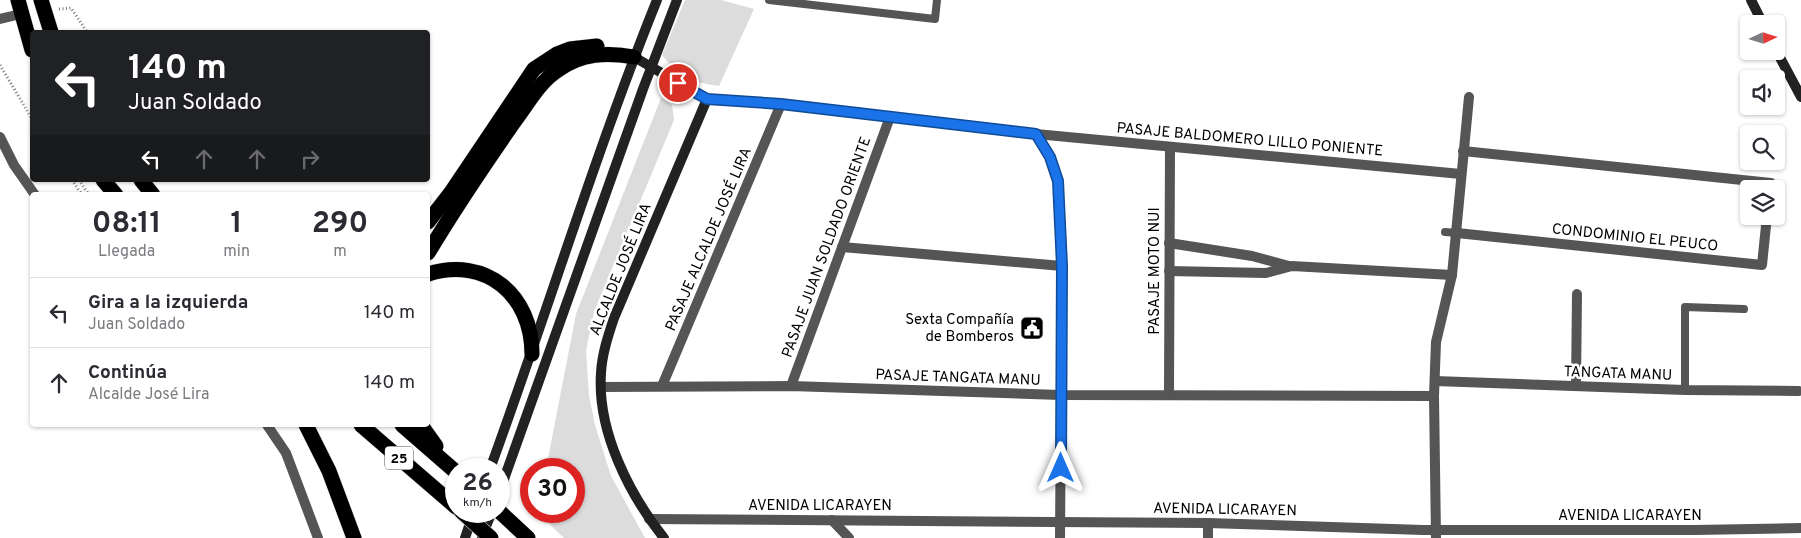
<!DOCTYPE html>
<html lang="es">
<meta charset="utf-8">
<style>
:root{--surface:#fff;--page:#f7f7f7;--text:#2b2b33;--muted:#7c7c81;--line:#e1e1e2}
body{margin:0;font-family:Overpass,sans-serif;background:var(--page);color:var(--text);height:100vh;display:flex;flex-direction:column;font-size:19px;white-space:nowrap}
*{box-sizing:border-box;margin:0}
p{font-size:16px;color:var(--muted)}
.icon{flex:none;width:28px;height:28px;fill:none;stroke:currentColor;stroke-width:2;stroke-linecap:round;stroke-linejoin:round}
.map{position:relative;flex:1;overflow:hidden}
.sheet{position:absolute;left:30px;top:192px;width:400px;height:235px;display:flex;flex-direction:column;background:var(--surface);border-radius:5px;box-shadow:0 1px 4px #0004}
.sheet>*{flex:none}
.hud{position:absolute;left:30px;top:30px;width:400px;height:152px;border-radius:5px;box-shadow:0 1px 4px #0004;background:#202124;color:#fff;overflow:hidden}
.needle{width:32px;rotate:86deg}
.buttons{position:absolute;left:1740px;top:15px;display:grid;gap:10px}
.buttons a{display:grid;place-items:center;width:45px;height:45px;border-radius:5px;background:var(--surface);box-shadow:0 1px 4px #0004;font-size:25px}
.speed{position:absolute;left:445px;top:458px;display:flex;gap:10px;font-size:25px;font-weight:700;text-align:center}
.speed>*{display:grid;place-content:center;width:65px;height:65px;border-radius:50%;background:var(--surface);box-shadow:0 1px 4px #0004;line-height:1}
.speed small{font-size:12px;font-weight:400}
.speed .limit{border:8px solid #d22;background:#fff;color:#111}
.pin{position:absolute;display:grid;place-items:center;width:42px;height:42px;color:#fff;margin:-21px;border:2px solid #fff;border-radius:50%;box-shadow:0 1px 5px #0007}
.me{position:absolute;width:55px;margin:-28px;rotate:0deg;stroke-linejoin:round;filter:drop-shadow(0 0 4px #0008)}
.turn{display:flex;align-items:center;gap:18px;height:105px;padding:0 15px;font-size:22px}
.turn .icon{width:65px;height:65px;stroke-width:2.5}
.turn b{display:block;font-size:35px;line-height:42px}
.lanes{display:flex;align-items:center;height:48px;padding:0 15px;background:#0003;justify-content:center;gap:25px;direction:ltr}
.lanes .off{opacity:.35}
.eta{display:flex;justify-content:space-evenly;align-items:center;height:85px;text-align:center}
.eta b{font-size:30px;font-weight:700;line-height:35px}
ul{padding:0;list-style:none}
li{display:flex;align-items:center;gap:15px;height:70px;padding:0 15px;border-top:1px solid var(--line)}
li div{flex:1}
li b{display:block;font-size:19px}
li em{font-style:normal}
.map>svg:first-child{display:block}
.green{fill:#dcdcdc}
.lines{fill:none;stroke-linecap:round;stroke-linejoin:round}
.highway-casing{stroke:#dbdbdb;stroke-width:16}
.path{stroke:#777;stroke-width:3;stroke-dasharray:1 2.5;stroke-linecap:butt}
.lane{stroke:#555;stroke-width:8}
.street{stroke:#555;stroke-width:10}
.secondary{stroke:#222;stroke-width:10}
.highway{stroke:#000;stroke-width:15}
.highway-bridge-casing{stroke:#dbdbdb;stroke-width:16;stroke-linecap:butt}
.highway-bridge{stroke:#000;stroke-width:15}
.route-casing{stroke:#114b97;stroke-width:12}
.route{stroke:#1a73e8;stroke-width:9}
.labels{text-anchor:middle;stroke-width:5;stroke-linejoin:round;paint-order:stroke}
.shield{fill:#fff;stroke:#4c4c4c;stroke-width:1}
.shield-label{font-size:14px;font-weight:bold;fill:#000}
.street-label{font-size:15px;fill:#000;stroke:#fff}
.poi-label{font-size:15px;fill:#000;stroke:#fff;text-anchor:end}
</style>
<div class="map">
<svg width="1801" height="538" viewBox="0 0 1801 538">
<rect width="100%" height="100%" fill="#fff"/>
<!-- green -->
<g class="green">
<path d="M685,0H721L754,9L719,86C690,82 680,77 662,55Z"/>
<path d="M661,98L672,105L674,120L594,312L586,351L589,396L595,425L611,476L645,538H564L537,512L574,511V469H546L576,314Z"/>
</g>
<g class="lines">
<!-- highway casing -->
<g class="highway-casing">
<g id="highway">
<path d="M18,0L32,50"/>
<path d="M41,0L51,32"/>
<path d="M103,180L116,195"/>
<path d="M141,180L153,195"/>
<path d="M428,222L452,191L534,69L557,54L570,49L597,46"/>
<path d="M428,253C455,208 484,165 514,122C528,104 538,83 558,70C581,53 607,52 634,57"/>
<path d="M428,274C486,256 532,295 532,354"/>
<path d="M306,425L329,471L354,538"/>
<path d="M361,425L456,507"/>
<path d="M402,425L456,472"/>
<path d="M421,425L436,446"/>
<path d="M499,511L528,538"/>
</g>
</g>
<!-- path -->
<g class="path">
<path d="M59,9L71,8L87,32"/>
<path d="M0,65L32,119"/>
<path d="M72,180L82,195"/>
<path d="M79,180L89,195"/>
</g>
<!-- lane -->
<g class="lane">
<path d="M769,0L935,19L937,0"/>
<path d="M1445,232L1457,233"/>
<path d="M1685,390V307L1744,309"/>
</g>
<!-- street -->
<g class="street">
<path d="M0,19L21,14"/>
<path d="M707,99L781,104L1036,134L1050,157L1058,181L1062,266L1060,538"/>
<path d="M1036,134L1461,174"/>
<path d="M0,137L14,165L35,195"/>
<path d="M1463,151L1771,183L1770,189"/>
<path d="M1457,233L1762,265L1767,216"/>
<path d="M1169,243L1252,256L1289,266"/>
<path d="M842,247L1062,266"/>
<path d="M1169,271L1266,273L1292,266L1452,275"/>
<path d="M1435,381L1685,390L1799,391"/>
<path d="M662,386L781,104"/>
<path d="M791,386L890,117"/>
<path d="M1576,386L1577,294"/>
<path d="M601,387L791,386L1060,395L1434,396"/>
<path d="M1169,394L1170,147"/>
<path d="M267,425L286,453L318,538"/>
<path d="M649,519L1208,523L1423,530H1695L1801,528"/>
<path d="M832,520L849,538"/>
<path d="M1208,523V538"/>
<path d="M1436,538L1434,396L1436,342L1452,275L1469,97"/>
</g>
<!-- secondary -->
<g class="secondary">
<path d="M1751,0L1763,24"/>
<path d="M1776,50L1801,97"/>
<path d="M634,57L707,99L614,318C608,336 602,354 601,373C597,431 629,494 664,538"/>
<path d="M490,469C547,313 595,154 657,0"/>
<path d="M499,493L643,89L677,0"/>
<path d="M482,537L492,511"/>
<path d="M465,538L474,511"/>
</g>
<!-- highway -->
<use href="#highway" class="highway"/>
<!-- highway-bridge casing -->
<g class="highway-bridge-casing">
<path id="highway-bridge" d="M461,511L491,538"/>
</g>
<!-- highway-bridge -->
<use href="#highway-bridge" class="highway-bridge"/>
</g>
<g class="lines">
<!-- route casing -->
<g class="route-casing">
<path id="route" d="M678,83L707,99L781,104L1036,134L1050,157L1058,181L1062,266L1061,468"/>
</g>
<!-- route -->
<use href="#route" class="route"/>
</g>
<!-- icons -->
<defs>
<g id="civic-square" transform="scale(1.25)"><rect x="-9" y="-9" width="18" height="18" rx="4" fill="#000" stroke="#fff"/><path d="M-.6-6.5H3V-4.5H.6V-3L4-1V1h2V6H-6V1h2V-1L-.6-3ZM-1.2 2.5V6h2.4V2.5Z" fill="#fff"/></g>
</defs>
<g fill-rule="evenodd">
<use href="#civic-square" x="1032" y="328"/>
</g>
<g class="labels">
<!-- shield labels -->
<rect class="shield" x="385" y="446.5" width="28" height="23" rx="4"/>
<g class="shield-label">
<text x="399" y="463">25</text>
</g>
<!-- street labels -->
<g class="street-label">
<text transform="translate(1250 139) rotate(5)" y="5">PASAJE BALDOMERO LILLO PONIENTE</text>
<text transform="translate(1635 237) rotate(6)" y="5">CONDOMINIO EL PEUCO</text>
<text transform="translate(708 239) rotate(-67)" y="5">PASAJE ALCALDE JOSÉ LIRA</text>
<text transform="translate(826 247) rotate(-70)" y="5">PASAJE JUAN SOLDADO ORIENTE</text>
<text transform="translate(620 269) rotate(-68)" y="5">ALCALDE JOSÉ LIRA</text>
<text transform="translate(1154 271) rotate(-90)" y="5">PASAJE MOTO NUI</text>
<text transform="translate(1618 373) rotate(2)" y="5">TANGATA MANU</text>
<text transform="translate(958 377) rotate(2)" y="5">PASAJE TANGATA MANU</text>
<text x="820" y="510">AVENIDA LICARAYEN</text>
<text transform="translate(1225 509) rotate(1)" y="5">AVENIDA LICARAYEN</text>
<text x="1630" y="520">AVENIDA LICARAYEN</text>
</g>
<!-- poi labels -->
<g class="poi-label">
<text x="1014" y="324">Sexta Compañía<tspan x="1014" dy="17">de Bomberos</tspan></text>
</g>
</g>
</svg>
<div class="buttons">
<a><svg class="needle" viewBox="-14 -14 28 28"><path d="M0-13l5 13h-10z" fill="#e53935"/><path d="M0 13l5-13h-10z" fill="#7c7c81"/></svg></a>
<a><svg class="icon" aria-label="sound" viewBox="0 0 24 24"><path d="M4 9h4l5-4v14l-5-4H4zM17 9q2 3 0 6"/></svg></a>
<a><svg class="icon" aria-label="search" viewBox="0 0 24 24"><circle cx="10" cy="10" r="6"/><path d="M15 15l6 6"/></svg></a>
<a><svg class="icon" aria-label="layers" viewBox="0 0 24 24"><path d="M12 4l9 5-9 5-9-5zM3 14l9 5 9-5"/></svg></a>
</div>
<div class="speed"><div>26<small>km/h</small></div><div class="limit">30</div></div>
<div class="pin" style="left:678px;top:83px;background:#d93025"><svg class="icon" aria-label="arrive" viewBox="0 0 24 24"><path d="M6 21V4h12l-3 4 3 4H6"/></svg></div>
<svg class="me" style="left:1061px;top:468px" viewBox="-20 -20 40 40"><path d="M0-17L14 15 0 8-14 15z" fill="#1a73e8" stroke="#fff" stroke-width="4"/></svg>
<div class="hud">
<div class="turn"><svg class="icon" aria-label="left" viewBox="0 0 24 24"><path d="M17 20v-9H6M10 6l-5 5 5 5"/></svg><div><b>140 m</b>Juan Soldado</div></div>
<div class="lanes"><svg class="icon" aria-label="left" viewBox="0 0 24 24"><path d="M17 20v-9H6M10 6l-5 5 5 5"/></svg><svg class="icon off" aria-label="ahead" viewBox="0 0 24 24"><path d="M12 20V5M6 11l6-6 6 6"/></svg><svg class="icon off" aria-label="ahead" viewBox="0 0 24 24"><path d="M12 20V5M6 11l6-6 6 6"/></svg><svg class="icon off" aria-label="right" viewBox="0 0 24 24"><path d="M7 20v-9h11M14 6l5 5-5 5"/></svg></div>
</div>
<section class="sheet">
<div class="eta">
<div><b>08:11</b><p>Llegada</p></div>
<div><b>1</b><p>min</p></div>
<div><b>290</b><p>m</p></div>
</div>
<ul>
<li><svg class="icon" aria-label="left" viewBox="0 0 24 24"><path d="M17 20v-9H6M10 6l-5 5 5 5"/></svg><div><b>Gira a la izquierda</b><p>Juan Soldado</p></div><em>140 m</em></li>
<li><svg class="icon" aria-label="ahead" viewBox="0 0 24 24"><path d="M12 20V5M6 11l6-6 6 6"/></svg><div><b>Continúa</b><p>Alcalde José Lira</p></div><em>140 m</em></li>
</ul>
</section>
</div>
